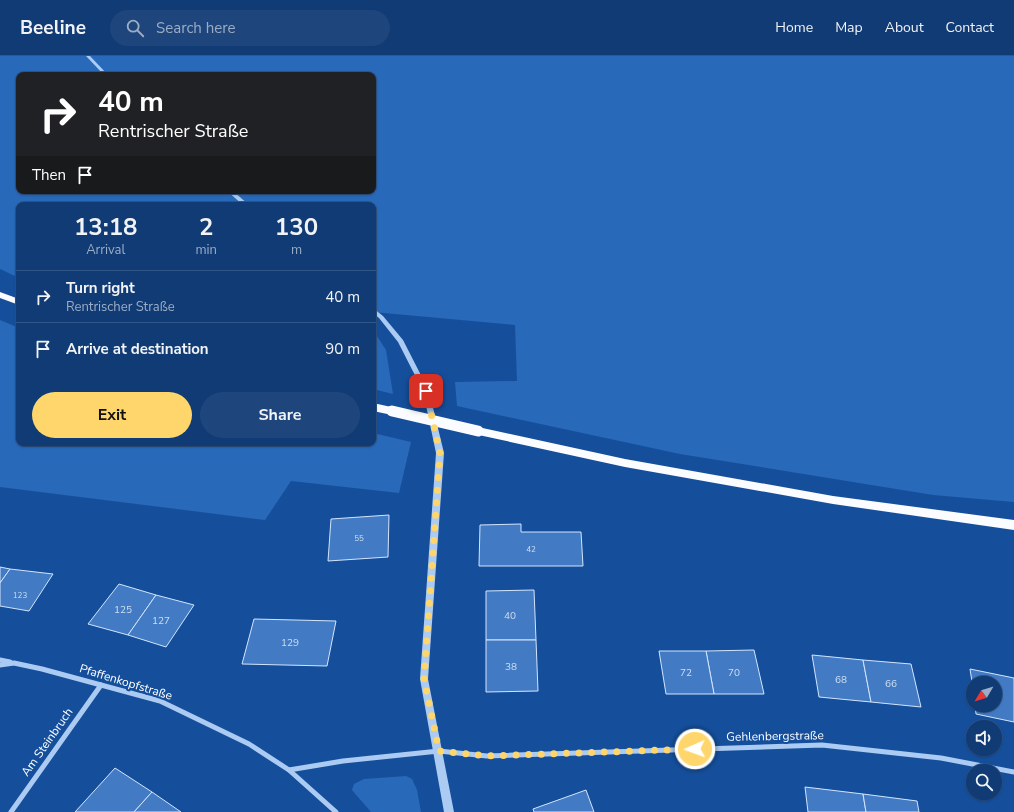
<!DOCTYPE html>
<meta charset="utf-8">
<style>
:root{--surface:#103b75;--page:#1e467d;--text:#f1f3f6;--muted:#9cadc5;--line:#305587;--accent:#ffd66c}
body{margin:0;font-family:"Nunito Sans",sans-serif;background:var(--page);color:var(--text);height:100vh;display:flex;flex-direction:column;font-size:15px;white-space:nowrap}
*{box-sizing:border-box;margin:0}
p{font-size:13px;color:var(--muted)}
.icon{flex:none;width:22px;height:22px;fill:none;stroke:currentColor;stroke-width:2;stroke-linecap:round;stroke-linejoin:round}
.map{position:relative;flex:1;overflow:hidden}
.panel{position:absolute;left:16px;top:146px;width:360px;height:244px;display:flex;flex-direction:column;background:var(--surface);border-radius:8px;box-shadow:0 1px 3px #0004,0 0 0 1px var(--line)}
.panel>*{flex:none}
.hud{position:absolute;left:16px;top:16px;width:360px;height:122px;border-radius:8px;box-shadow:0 1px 3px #0004,0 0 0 1px var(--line);background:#202124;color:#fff;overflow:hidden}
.needle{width:26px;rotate:232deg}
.fabs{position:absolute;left:966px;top:620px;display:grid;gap:8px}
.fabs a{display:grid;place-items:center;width:36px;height:36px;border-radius:50%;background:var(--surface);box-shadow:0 1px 3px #0004,0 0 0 1px var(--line);font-size:20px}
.pin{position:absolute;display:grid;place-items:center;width:34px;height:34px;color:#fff;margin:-17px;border-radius:8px;box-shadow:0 2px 6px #0006}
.me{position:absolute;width:44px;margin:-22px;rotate:268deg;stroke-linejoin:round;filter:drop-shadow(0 0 3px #0008)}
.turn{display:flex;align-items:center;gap:14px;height:84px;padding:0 16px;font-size:18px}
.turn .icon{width:52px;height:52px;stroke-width:2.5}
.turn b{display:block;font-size:28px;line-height:34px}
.then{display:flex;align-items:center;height:38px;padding:0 16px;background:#0003;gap:8px;font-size:15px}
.eta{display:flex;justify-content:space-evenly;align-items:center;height:68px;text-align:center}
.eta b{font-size:24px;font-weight:700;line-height:28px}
.primary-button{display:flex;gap:8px;margin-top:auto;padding:8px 16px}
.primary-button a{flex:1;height:46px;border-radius:24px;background:var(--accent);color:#111;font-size:16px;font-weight:700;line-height:46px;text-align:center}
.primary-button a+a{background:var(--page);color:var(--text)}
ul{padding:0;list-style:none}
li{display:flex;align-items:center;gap:12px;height:52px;padding:0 16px;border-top:1px solid var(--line)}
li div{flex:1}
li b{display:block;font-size:15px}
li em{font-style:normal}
header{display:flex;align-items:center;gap:24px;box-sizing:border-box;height:56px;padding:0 20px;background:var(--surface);border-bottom:1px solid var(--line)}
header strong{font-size:19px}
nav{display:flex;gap:22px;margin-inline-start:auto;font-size:14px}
.search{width:280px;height:36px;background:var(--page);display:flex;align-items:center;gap:10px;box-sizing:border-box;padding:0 14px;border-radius:22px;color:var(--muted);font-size:15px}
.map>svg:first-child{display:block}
.green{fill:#2869b9;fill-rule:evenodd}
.building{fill:#427bc4;stroke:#d3e5fd}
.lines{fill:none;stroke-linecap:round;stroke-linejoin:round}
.minor{stroke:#abcbf3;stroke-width:5}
.tertiary{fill:#abcbf3;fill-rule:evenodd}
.trunk{fill:#fafcff;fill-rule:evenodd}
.trunk-bridge{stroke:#fafcff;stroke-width:11}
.route{stroke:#ffd66c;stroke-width:7;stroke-dasharray:0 12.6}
.labels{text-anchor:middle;stroke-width:4;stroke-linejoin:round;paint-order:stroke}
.number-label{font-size:8px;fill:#d0def0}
.near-number-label{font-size:10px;fill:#d0def0}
.near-street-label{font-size:12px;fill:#fff;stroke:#154f9c}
</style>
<header>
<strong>Beeline</strong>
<div class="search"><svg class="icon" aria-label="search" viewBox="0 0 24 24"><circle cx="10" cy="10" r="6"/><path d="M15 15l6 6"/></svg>Search here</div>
<nav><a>Home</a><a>Map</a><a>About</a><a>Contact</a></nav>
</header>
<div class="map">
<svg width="1014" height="756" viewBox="0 0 1014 756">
<rect width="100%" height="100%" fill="#154f9c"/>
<!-- green -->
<g class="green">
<path d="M0,0H1014V446L933,439L680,398L457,350L455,326L517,325L515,269L373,256V149H19V222L0,213ZM19,19H373V135H19Z"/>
<path d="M0,264L19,272V387H373V377L411,386L399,437L291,425L265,464L0,431Z"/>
<path d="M373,274L386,294L393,338L373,333Z"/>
<path d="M406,720L412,723L417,734L421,756H371L352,734L354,728L364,723Z"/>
</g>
<!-- building -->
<g class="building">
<path d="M389,459L388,501L328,505L331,463Z"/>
<path d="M521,468V476H581L583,510H479L480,469Z"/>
<path d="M0,511L10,513L0,527Z"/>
<path d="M10,513L53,518L29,555L0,550V527Z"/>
<path d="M119,528L156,539L128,579L88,568Z"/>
<path d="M534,534L536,584H486V535Z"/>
<path d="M156,539L194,549L166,591L128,579Z"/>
<path d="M254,563L336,565L327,610L242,608Z"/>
<path d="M486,584H536L538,635L486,636Z"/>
<path d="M754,594L764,638H714L706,595Z"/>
<path d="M659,595H706L714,638H666Z"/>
<path d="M812,599L863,604L871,646L819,641Z"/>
<path d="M863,604L911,608L921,651L871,646Z"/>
<path d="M970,613L1014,622V666L976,658L975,649H995V627H973V632Z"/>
<path d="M115,712L152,736L134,756H75Z"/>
<path d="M805,731L863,738L866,756H808Z"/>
<path d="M586,734L594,756H534L533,753Z"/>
<path d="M152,736L181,756H134Z"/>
<path d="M863,738L917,745L919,756H866Z"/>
</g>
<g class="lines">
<!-- minor -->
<g class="minor">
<path d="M0,604L10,606"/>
<path d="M0,609L14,607L42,613L160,645L249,688L289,714L343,705L439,695L487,700L822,689L941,702L1014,716"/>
<path d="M289,714L336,756"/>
<path d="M11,756L101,629"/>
</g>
<!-- tertiary -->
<g class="tertiary">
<path d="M86,0H90L108,19H104Z"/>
<path d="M227,135H233L249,149H243Z"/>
<path d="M373,252L383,260L403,284L429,335L444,397L428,623L454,756H444L420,623L436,397L423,335L398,286L379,262L373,257Z"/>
</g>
<!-- trunk -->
<g class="trunk">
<path d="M0,236L19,243V249L0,242Z"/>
<path d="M373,347L396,352L397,355L396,358L392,359L373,355Z"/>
<path d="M478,371L625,403L833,440L1014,464V474L833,448L625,411L474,378L473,375L474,372Z"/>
</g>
<!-- trunk-bridge -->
<path class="trunk-bridge" d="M392,355L478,375"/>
</g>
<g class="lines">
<!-- route -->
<path class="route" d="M426,335L440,397L424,623L439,695L487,700L695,693"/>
</g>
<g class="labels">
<!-- number labels -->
<g class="number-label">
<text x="359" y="485">55</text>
<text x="531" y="496">42</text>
<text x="20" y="542">123</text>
</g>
<!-- near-number labels -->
<g class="near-number-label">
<text x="123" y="557">125</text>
<text x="510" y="563">40</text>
<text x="161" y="568">127</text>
<text x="290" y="590">129</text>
<text x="511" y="614">38</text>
<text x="686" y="620">72</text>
<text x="734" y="620">70</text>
<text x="841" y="627">68</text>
<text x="891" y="631">66</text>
</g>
<!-- near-street labels -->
<g class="near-street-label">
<text transform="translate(126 626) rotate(17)" y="4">Pfaffenkopfstraße</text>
<text transform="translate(775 680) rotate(-1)" y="4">Gehlenbergstraße</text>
<text transform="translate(47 686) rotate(-55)" y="4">Am Steinbruch</text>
</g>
</g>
</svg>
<div class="fabs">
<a><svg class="needle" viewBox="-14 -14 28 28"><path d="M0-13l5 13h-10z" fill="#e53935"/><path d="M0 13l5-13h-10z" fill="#9cadc5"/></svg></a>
<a><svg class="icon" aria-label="sound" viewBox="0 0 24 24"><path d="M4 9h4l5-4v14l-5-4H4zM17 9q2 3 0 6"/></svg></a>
<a><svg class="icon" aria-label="search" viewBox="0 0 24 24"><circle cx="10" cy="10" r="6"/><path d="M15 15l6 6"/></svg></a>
</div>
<div class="pin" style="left:426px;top:335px;background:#d93025"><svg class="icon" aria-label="arrive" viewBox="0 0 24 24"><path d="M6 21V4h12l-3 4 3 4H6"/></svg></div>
<svg class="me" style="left:695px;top:693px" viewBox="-20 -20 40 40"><circle r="17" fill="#ffd66c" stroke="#fff" stroke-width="3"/><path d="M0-11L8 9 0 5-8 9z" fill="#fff"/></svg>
<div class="hud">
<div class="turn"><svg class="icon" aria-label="right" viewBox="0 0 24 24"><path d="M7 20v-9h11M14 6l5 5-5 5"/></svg><div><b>40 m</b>Rentrischer Straße</div></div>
<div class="then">Then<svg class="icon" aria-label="arrive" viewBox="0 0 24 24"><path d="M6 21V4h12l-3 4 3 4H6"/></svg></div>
</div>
<section class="panel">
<div class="eta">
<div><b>13:18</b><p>Arrival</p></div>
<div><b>2</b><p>min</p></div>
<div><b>130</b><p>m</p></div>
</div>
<ul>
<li><svg class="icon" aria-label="right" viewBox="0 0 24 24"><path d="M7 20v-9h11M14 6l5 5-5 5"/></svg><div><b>Turn right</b><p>Rentrischer Straße</p></div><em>40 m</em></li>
<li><svg class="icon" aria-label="arrive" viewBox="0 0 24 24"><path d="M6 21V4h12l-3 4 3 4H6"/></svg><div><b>Arrive at destination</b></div><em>90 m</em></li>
</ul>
<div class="primary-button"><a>Exit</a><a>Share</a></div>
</section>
</div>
